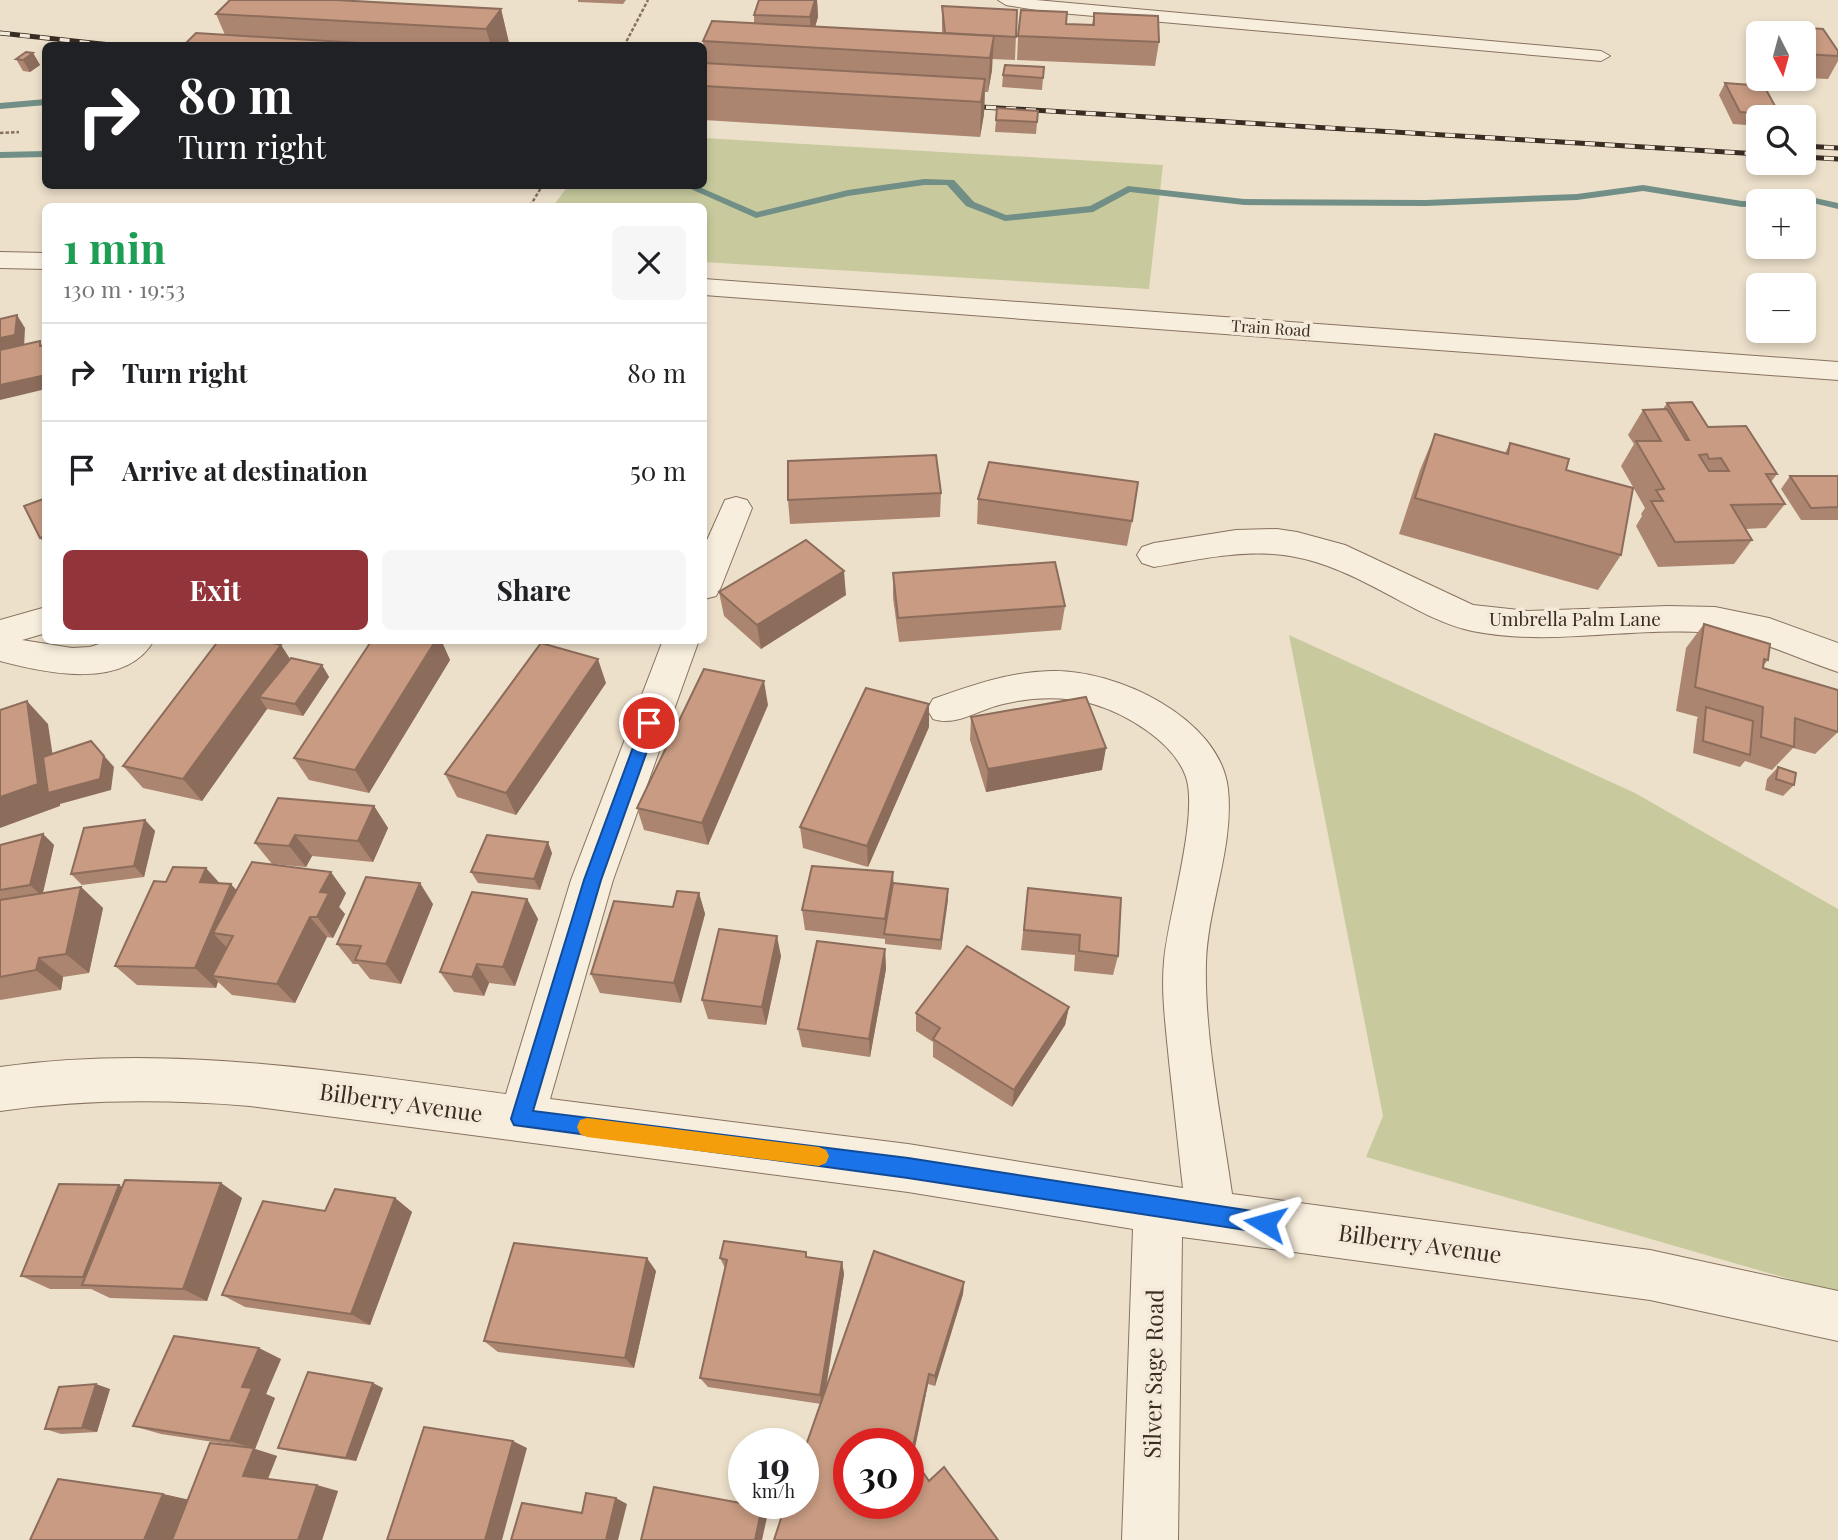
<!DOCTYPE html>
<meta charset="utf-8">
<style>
:root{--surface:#fff;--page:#f6f6f6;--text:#202124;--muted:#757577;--line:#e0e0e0;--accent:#93333a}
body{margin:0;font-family:"Playfair Display",serif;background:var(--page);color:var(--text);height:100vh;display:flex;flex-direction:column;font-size:26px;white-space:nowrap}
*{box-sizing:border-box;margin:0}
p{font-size:23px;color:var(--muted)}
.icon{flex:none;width:38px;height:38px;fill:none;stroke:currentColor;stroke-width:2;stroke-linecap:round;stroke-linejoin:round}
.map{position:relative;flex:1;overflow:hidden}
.panel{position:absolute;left:42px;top:203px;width:665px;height:441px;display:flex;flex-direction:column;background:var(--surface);border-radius:10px;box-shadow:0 4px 10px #0003}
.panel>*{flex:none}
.banner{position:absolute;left:42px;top:42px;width:665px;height:147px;border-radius:10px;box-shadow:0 4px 10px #0003;background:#202124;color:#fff;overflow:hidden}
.needle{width:46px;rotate:174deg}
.controls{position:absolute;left:1746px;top:21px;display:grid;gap:14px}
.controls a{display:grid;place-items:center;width:70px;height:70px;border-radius:10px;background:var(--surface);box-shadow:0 4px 10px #0003;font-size:35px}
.speed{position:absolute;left:728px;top:1428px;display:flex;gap:14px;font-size:35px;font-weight:700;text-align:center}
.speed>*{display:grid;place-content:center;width:91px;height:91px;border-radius:50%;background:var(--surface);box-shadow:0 4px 10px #0003;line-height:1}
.speed small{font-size:18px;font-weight:400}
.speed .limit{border:10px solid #d22;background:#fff;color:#111}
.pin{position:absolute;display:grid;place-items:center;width:60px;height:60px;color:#fff;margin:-30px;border:4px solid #fff;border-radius:50%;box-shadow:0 2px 7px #0007}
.me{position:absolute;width:77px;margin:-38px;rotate:278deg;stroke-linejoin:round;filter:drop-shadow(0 0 5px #0008)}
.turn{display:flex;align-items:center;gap:24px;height:147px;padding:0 21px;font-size:32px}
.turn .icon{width:91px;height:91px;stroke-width:2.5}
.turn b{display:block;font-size:49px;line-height:60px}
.round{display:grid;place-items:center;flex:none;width:74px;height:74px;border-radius:10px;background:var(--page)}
.overview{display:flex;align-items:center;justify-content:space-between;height:119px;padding:0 21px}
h1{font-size:42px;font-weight:700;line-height:52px;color:#1e9e55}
.button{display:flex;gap:14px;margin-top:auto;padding:14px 21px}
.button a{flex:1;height:80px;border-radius:10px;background:var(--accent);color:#fff;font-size:28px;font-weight:700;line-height:80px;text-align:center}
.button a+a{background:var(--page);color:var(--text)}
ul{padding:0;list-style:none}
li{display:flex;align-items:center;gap:21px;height:98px;padding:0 21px;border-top:2px solid var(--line)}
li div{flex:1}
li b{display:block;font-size:26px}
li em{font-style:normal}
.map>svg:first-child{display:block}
.green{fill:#c8ca9e}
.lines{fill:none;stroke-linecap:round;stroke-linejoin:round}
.stream{fill:#718f86;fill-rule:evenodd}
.service-casing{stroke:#88725f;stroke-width:2}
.minor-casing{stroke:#88725f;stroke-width:2}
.path{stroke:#88725f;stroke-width:2.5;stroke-dasharray:3.5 2;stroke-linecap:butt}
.service{fill:#f7eedd;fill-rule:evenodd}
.minor{fill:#f7eedd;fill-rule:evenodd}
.rail-casing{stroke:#392c22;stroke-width:5}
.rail{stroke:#f4ead9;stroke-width:3.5;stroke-dasharray:10;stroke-linecap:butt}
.wall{fill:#ac8570}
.shaded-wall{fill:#8c6c5b}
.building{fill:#c89b82;stroke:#8c6c5b;stroke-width:2;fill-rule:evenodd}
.route{fill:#1a73e8;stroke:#114b97;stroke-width:2}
.slow{fill:#f59e0b}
.labels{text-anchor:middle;stroke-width:7;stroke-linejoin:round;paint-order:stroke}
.far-street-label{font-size:16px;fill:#392c22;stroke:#f4ead9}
.street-label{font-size:19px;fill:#392c22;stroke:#f4ead9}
.near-street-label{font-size:23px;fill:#392c22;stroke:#f4ead9}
</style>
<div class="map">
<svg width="1838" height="1540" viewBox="0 0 1838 1540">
<rect width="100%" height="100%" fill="#ece0ca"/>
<!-- green -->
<g class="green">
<path d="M704,138L1163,165L1149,289L704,262V206H553L568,186H704Z"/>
<path d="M1289,635L1635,793L1838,909V1293L1366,1157L1383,1116Z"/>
</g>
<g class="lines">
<!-- stream -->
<g class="stream">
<path d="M46,99V105L0,109V103Z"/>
<path d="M46,151V157L0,158V152Z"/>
<path d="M924,179L954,180L974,202L1006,215L1090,206L1128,186L1244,199L1426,200L1577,194L1643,185L1742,201H1763H1759V206L1742,207L1643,191L1577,200L1426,206L1244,205L1130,192L1093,212L1005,221L966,206L947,185H924L848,196L756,218L684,186H697L757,212L848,190Z"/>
<path d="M1788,192L1838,203V209L1796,199L1766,201L1776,195Z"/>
</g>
<!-- service casing -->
<g class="service-casing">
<path id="service" d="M998,0H1036L1601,51L1610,56L1601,61L1049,12L1006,5Z"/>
</g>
<!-- minor casing -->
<g class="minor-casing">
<g id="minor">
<path d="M0,252L46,253V269L0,268Z"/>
<path d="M704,279L1838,362V380L704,295Z"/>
<path d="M736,497L747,500L752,508L721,587L716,596L704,599V547L725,500Z"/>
<path d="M1277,529L1297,532L1345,545L1473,605L1528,611L1668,606L1715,607L1769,618L1838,643V672C1795,658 1757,637 1711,633C1632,626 1551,647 1472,631C1436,623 1402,601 1370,585C1286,541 1244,551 1154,567L1142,563L1137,555L1142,547L1154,543L1236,530Z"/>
<path d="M46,607V633L22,640L72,648L90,647L111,640H154C126,691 45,673 0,661V620Z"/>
<path d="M663,640H699L613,880L550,1099L908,1144L1183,1188C1178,1146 1174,1104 1169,1061C1166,1028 1161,994 1164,961C1168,915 1199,816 1186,777C1174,742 1127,714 1093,704C1064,696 1032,697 1003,704C979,709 957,727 933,719L927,709L933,699C972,685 1009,672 1051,671C1115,669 1220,717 1228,789C1234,847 1208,905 1206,962C1204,1036 1222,1121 1232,1194L1650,1250L1838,1291V1341L1650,1300L1182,1237L1178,1540H1122L1133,1229L908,1192L250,1106C166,1099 84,1099 0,1111V1067C170,1043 337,1072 506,1094L571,880Z"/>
</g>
</g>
<!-- path -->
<g class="path">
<path d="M624,46L648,0"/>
<path d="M0,133L19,132"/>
<path d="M530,206L542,186"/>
</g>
<!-- service -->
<use href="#service" class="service"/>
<!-- minor -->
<use href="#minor" class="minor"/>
<!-- rail casing -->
<g class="rail-casing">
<g id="rail">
<path d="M0,33L120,46"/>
<path d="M966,106L1759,154"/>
<path d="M1804,146L1838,148"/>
<path d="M1804,157L1838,159"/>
</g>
</g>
<!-- rail -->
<use href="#rail" class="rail"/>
</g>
<!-- wall -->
<g class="wall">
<path d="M578,0H626L623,4L578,2Z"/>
<path d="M759,0H817L818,17L815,27L942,34V6L1017,10L1015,60L992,59V70L988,92H985L984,114L980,137L704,120V63H705L703,41L754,23V15Z"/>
<path d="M501,9L509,43L507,46H183L225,35L216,14Z"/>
<path d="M1094,13L1159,42L1155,66L1017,60L1018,36L1066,24L1092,25Z"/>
<path d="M1763,25L1823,29L1838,51V61L1828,79L1804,78V33H1759Z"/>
<path d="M1759,34V62L1751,49Z"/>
<path d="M33,53L40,65L30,72L23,71L16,59Z"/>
<path d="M1044,67L1042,90L1002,87L1003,75Z"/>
<path d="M1725,83L1780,115L1779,117H1759V126L1733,124L1719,95Z"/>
<path d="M1038,111L1036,134L995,132L996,120Z"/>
<path d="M1667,403L1708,427L1777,474L1771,482L1785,504L1766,528L1745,529L1752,540L1734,564L1658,567L1636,526L1642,516L1641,514L1645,508L1621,466L1634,444L1628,435L1643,410L1663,409Z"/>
<path d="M1435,434L1505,453L1510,443L1566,470L1621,555L1598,590L1399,534L1420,470Z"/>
<path d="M1790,476H1838V520H1801L1781,489Z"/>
<path d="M941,493L940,517L790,524L788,500Z"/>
<path d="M978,499L1132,521L1127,546L977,524Z"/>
<path d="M893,573L1065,606L1061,630L899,642L893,598Z"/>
<path d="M719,592L846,595L761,649L724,616Z"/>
<path d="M1704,624L1768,660L1763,666V668L1838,732L1815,754L1793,748L1772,770L1745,761L1740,767L1693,753L1697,719L1698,717L1676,711L1686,648Z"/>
<path d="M372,640H441L450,660L369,793L309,780L294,758Z"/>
<path d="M281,645L290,660L322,665L329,677L303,716L267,709L202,801L143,788L123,766Z"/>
<path d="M606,683L516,815L457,797L445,774Z"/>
<path d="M768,705L708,845L644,830L637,808Z"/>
<path d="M971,717L1102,770L986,792L970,740Z"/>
<path d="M929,727L868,867L803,848L800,827Z"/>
<path d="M1778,767L1794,785L1783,796L1765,790L1767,779Z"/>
<path d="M374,806L388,828L373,862L312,856L306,867L272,864L255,843Z"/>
<path d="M145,820L155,831L144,877L82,885L71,874Z"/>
<path d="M43,834L54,845L43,893L81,887L103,908L89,973L63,977L61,990L0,1000V845Z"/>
<path d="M552,853L540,890L478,883L471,872Z"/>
<path d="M893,872V883L948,889L941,950L885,944V939L805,930L802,910Z"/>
<path d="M220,883L237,890L346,893L339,907L345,914L333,938L327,937L295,1003L232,995L218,982L216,988L137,985L115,966Z"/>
<path d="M1028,888L1118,956L1113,975L1074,971L1075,955L1021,950Z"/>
<path d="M699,893L705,914L681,1003L600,993L591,974L673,907Z"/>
<path d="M527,899L538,919L515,986L489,983L484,996L454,992L440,972Z"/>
<path d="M433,904L401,984L370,979L358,964H353L337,944Z"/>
<path d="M885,949L886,969L870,1057L802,1047L798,1029Z"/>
<path d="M781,956L766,1025L708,1019L702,1000Z"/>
<path d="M1069,1007L1065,1025L1012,1107L933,1057V1042L916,1031V1013Z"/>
<path d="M221,1183L242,1198L207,1301L110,1298L91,1289H50L21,1276L119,1185L122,1187Z"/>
<path d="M395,1198L412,1212L370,1325L245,1307L222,1295L325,1211Z"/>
<path d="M808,1257L842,1262L844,1274L826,1389L964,1282L963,1294L935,1386L928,1384L913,1457L929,1481L821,1404L708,1387L700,1378L725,1268L720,1258Z"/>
<path d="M656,1271L634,1368L498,1352L484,1341Z"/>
<path d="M281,1359L266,1394L275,1398L255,1449L277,1456L268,1479L338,1491L322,1540H30L163,1494L188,1500L246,1447L161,1434L133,1426Z"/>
<path d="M383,1388L356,1461L289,1451L278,1448Z"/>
<path d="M110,1389L97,1432L61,1434L45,1429Z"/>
</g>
<!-- shaded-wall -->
<g class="shaded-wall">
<path d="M815,0H817L818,17L811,40L810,17Z"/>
<path d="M501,9L509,43L507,46H491L486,29Z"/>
<path d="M994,36L992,70L988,92L990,58Z"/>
<path d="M33,53L40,65L30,72L23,60Z"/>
<path d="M985,79L984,114L980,137L981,102Z"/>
<path d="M17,315L25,328L24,348L0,353V338Z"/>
<path d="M46,375V389L0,400V385Z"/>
<path d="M46,536V545L40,538Z"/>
<path d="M844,571L846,595L761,649L757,625Z"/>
<path d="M436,640H441L450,660L369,793L355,770Z"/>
<path d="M281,645L296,668L259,697L267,709L202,801L183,779Z"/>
<path d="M598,659L606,683L516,815L506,793Z"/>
<path d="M322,665L329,677L303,716L295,704Z"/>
<path d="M764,681L768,705L708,845L702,823Z"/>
<path d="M27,701L48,724L58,790L91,741L114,767L111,790L60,804V806L0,828V797Z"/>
<path d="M929,704V727L868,867L867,846Z"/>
<path d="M1106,748L1102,770L986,792L988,769Z"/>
<path d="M374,806L388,828L373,862L358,841Z"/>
<path d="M145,820L155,831L144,877L134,866Z"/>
<path d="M43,834L54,845L42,896L30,885Z"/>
<path d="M295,835L312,856L306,867L289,846Z"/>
<path d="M548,842L552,853L540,890L534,879Z"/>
<path d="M206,868L225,889L200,882Z"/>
<path d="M331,872L346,893L339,907L345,914L333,938L317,917L320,892Z"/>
<path d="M893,872L894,893L886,934L885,919Z"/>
<path d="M420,883L433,904L401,984L386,964Z"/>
<path d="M231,884L249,904L233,936L213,933L230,951L212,976L218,981L216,988L195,968Z"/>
<path d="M81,887L103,908L89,973L66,954Z"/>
<path d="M948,889V900L941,950V940Z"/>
<path d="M699,893L705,914L681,1003L674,983Z"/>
<path d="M527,899L538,919L515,986L503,967Z"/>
<path d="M310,917L327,937L295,1003L277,984Z"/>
<path d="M777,936L781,956L766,1025L762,1007Z"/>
<path d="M885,949L886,969L870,1057L869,1039Z"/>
<path d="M39,958L63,977L61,990L36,970Z"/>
<path d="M477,964L489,983L484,996L472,977Z"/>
<path d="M1069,1007L1065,1025L1012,1107L1014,1090Z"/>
<path d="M221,1183L242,1198L207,1301L183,1289Z"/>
<path d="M119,1185L144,1200L103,1286L83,1277Z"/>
<path d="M395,1198L412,1212L370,1325L351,1314Z"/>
<path d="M647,1258L656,1271L634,1368L625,1358Z"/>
<path d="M842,1262L844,1274L823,1404L820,1395Z"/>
<path d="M964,1282L963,1294L935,1386V1376Z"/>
<path d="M259,1348L281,1359L266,1394L275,1398L255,1449L277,1456L266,1483L243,1476L253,1448L230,1441L242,1387Z"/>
<path d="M929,1374L928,1384L912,1462L911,1455Z"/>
<path d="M373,1383L383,1388L356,1461L346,1458Z"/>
<path d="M96,1384L110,1389L97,1432L82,1428Z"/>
<path d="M513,1441L527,1448L502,1540H485Z"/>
<path d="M317,1485L338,1491L322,1540H298Z"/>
<path d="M163,1494L190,1500L174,1540H144Z"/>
<path d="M616,1498L627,1504L618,1540H606Z"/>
<path d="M762,1507L768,1513L762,1540H755Z"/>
</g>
<!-- building -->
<g class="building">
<path d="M230,0H336L501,9L486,29L216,14Z"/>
<path d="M759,0H815L810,17L754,15Z"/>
<path d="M942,6L1017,10L1016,37L945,33Z"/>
<path d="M1021,10L1067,12L1066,24L1094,25V13L1158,16L1159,42L1018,36Z"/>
<path d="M712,21L994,36L990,58L703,41Z"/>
<path d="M1763,25L1823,29L1838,51V56L1804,54V33H1768Z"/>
<path d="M196,33L409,46H183Z"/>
<path d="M26,52L33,53L23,60L16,59Z"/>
<path d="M704,63L985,79L981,102L704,86Z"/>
<path d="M1005,65L1044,67L1043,78L1003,75Z"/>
<path d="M1725,83L1764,86L1780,115L1740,112Z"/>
<path d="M997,108L1038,111L1037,122L996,120Z"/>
<path d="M17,315L15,335L0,338V319Z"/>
<path d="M40,341V346L46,345V375L0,385V350Z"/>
<path d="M1692,402L1708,427L1746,426L1777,474H1766L1785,504L1731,505L1752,540L1675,542L1651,501H1663L1656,490L1664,489L1636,441H1661L1643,410L1667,409L1686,440H1689L1667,403ZM1707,454L1709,459L1721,458L1729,471H1709L1699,455Z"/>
<path d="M1435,434L1508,454L1510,443L1569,459L1566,470L1633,488L1621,555L1415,498Z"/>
<path d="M936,455L941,493L788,500V461Z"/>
<path d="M989,462L1138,482L1132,521L978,499Z"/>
<path d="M1790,476H1838V507L1811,508Z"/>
<path d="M46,498V536L40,538L24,506Z"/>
<path d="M806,540L844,571L757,625L719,592Z"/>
<path d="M1055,562L1065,606L898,618L893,573Z"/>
<path d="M1704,624L1770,644L1768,660L1764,659L1763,668L1838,690V732L1795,718L1794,747L1761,737L1763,707L1695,687Z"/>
<path d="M219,640H260L281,645L183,779L123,766Z"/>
<path d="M372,640H436L355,770L294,758Z"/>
<path d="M541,643L598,659L506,793L445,774Z"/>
<path d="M291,658L322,665L295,704L259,697Z"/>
<path d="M704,669L764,681L702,823L637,808Z"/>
<path d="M866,688L929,704L867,846L800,827Z"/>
<path d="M1086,697L1106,748L988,769L971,717Z"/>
<path d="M27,701L38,784L0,797V710Z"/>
<path d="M1706,707L1753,721L1750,755L1703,741Z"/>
<path d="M91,741L104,756L100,779L48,793L43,757Z"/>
<path d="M1778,767L1796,773L1794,785L1776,779Z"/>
<path d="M278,798L374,806L358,841L295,835L289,846L255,843Z"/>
<path d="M145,820L134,866L71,874L84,828Z"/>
<path d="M43,834L30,885L0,890V845Z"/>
<path d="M487,835L548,842L534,879L471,872Z"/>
<path d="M252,862L331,872L320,892L329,893L317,917H310L277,984L212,976L233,936L213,933Z"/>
<path d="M812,866L893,872L885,919L802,910Z"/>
<path d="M173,867L206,868L200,882L231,884L195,968L115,966L154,881L166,882Z"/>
<path d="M366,877L420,883L386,964L355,960L361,946L337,944Z"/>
<path d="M893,883L948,889L941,940L884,934Z"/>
<path d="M81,887L66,954L39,958L36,970L0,977V900Z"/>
<path d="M1028,888L1121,898L1118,956L1079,951L1080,935L1024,930Z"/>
<path d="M677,891L699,893L674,983L591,974L614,901L673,907Z"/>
<path d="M472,892L527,899L503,967L477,964L472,977L440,972Z"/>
<path d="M719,929L777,936L762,1007L702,1000Z"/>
<path d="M817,941L885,949L869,1039L798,1029Z"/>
<path d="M967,946L1069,1007L1014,1090L933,1039L940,1028L916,1013Z"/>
<path d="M125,1180L221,1183L183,1289L82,1285Z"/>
<path d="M59,1184L119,1185L83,1277L21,1276Z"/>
<path d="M335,1189L395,1198L351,1314L222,1295L263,1201L325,1211Z"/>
<path d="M724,1241L806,1252V1257L842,1262L820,1395L700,1378L727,1260L720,1258Z"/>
<path d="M514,1243L647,1258L625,1358L484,1341Z"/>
<path d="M874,1251L964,1282L935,1376L929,1374L911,1455L929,1481L944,1467L998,1540H774L786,1503H803V1454ZM849,1444H908V1503H849Z"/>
<path d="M174,1336L259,1348L242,1387L252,1388L230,1441L133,1426Z"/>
<path d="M308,1372L373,1383L346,1458L278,1448Z"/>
<path d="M96,1384L82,1428L45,1429L59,1387Z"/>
<path d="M424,1427L513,1441L485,1540H387Z"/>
<path d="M210,1443L254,1448L243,1476L317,1485L298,1540H172Z"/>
<path d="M58,1479L163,1494L144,1540H30Z"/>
<path d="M654,1487L762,1507L755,1540H641Z"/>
<path d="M586,1493L616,1498L606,1540H511L522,1503L582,1513Z"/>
</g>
<!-- route -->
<path class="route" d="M649,716L657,723L601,880L533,1111L908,1158L1265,1213L1272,1216L1275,1223L1272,1230L1265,1233L908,1178L514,1125L511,1119L584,880L642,723Z"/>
<!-- slow -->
<path class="slow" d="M587,1118L819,1147L826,1150L829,1156L826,1163L819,1166L587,1137L580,1134L577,1127L580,1120Z"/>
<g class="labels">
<!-- far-street labels -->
<g class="far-street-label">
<text transform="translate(1271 328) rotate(4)" y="6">Train Road</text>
</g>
<!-- street labels -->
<g class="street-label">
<text x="1575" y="626">Umbrella Palm Lane</text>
</g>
<!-- near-street labels -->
<g class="near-street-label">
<text transform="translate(401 1103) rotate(8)" y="8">Bilberry Avenue</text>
<text transform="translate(1420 1244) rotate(8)" y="8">Bilberry Avenue</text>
<text transform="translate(1154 1374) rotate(-89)" y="8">Silver Sage Road</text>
</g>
</g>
</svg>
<div class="controls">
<a><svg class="needle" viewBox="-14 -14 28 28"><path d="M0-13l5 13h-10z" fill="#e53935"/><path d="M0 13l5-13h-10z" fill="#757577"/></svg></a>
<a><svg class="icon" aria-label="search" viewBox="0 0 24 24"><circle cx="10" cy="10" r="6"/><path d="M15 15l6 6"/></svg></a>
<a>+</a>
<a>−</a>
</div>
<div class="speed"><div>19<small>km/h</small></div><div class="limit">30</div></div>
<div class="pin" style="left:649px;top:723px;background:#d93025"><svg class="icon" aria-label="arrive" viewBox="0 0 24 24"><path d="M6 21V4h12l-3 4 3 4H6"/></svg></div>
<svg class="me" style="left:1265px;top:1223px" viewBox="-20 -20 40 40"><path d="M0-17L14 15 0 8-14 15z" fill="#1a73e8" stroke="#fff" stroke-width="4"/></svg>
<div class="banner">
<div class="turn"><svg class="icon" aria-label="right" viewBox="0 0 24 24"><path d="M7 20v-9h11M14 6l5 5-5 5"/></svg><div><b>80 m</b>Turn right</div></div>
</div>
<section class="panel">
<div class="overview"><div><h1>1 min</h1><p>130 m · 19:53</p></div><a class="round"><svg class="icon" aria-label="close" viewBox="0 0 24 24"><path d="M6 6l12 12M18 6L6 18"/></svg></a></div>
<ul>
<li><svg class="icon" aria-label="right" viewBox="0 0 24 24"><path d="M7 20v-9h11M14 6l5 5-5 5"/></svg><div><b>Turn right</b></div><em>80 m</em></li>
<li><svg class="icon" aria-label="arrive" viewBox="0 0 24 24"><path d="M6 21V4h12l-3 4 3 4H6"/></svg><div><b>Arrive at destination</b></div><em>50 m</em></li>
</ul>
<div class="button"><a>Exit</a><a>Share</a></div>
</section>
</div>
